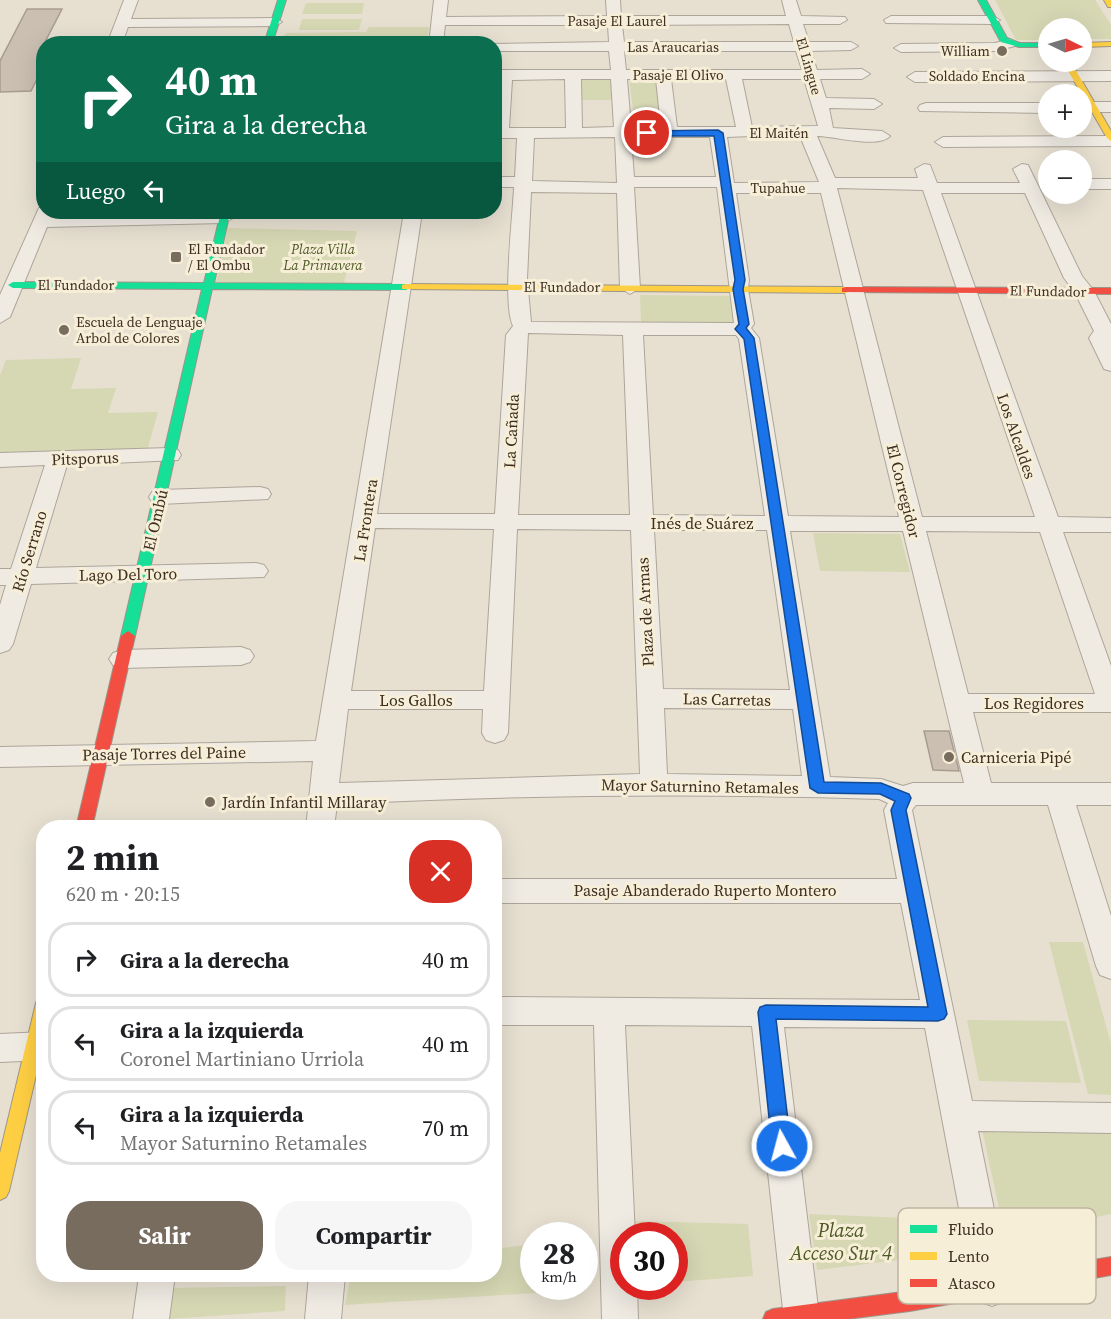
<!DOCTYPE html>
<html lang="es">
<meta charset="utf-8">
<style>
:root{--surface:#fff;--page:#f6f6f6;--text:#202124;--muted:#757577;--line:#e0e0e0;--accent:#786c5e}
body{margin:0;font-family:"Source Serif 4",serif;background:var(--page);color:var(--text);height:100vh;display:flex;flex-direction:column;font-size:22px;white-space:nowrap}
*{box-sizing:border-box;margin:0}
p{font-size:20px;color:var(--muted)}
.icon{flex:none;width:33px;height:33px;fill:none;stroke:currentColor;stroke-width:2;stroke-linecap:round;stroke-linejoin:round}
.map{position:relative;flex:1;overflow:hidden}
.details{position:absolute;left:36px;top:820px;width:466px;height:462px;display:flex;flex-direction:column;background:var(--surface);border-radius:24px;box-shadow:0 6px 24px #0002}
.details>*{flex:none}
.banner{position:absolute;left:36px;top:36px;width:466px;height:183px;border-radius:24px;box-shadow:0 6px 24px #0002;background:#0b6e4f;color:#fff;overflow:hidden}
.needle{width:39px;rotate:95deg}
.buttons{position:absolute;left:1038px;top:18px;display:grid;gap:12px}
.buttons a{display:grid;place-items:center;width:54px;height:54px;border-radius:50%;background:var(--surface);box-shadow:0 6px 24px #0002;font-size:30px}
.speed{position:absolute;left:520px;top:1222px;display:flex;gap:12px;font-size:30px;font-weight:700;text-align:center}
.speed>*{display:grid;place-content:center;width:78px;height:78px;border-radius:50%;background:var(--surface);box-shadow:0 6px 24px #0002;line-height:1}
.speed small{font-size:15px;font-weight:400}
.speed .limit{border:9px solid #d22;background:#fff;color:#111}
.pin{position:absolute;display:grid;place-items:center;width:51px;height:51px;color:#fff;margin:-26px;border:3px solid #fff;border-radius:50%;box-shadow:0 2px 6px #0007}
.me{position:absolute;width:66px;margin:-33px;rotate:353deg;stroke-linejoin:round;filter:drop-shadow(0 0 4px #0008)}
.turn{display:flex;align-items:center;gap:21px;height:126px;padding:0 30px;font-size:27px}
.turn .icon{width:78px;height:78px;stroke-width:2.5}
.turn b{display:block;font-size:42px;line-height:51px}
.then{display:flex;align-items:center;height:57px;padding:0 30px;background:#0003;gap:12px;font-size:22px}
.round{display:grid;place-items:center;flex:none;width:63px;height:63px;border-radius:24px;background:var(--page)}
.summary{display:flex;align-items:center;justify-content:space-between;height:102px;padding:0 30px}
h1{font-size:36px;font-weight:700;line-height:45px}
.primary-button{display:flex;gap:12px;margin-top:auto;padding:12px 30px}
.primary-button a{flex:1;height:69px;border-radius:24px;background:var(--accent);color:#fff;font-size:24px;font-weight:700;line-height:69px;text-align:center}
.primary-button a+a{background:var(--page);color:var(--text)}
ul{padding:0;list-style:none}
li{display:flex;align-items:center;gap:18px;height:75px;margin:0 12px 9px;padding:0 18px;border:3px solid var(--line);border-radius:24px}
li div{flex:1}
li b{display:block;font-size:22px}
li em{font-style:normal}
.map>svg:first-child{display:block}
.green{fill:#d6d7b3}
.building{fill:#cbbfb2;stroke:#a89c90;stroke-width:1.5}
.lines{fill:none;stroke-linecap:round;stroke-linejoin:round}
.street-casing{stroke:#ada599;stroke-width:2}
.fast-casing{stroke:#9c958a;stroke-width:2}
.slow-casing{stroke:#9c958a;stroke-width:2}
.jam-casing{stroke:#9c958a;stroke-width:2}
.street{fill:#efebe3;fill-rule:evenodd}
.fast{fill:#16e098;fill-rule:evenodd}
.slow{fill:#ffcf43;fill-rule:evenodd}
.jam{fill:#f24e42;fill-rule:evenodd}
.route{fill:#1a73e8;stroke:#114b97;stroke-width:1.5}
.poi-dot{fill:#786c5e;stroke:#f7eed8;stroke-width:2}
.labels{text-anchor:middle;stroke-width:6;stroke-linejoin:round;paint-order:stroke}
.far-street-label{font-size:14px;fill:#3d2e20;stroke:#f7eed8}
.far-poi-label{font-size:14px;fill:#3d2e20;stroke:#f7eed8;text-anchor:start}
.far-park-label{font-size:14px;font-style:italic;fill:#4d5a26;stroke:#f7eed8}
.street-label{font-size:16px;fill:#3d2e20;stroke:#f7eed8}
.poi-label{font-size:16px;fill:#3d2e20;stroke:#f7eed8;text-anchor:start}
.near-park-label{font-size:20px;font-style:italic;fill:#4d5a26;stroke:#f7eed8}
.key{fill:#f7eed8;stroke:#bfb4a1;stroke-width:1.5}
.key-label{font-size:16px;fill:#3d2e20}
</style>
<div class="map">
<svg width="1111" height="1319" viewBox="0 0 1111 1319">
<rect width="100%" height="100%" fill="#e7e0d1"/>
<!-- green -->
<g class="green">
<path d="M995,0H1095L1111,25V39H1082V28H1048V40H1016Z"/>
<path d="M306,3H364L362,14H302Z"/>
<path d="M302,19H362L359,30H299Z"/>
<path d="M369,27H429L427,43H280L286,33L366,32Z"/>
<path d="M580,77L611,80L612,100H580Z"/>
<path d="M629,77H658L665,129L635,127Z"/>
<path d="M228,228L357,231L344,283L216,282Z"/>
<path d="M640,295L732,296L736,323L641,322Z"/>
<path d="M81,358L71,389L116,388L108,413L158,412L147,451L0,454V375L6,360Z"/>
<path d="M813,533L900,534L910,572L820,571Z"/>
<path d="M1049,942H1083L1111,1044V1095L1088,1094Z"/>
<path d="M967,1020L1066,1021L1081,1083L979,1081Z"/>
<path d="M982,1129H1111V1214L1005,1236Z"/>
<path d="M809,1214L933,1219L940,1255L817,1270Z"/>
<path d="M633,1221L748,1224L753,1276L675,1282V1236H635Z"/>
<path d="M534,1244V1287H583V1290L345,1305L351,1275H495V1249Z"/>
<path d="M286,1286L285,1311L168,1319L170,1288Z"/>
</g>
<!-- building -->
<g class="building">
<path d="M27,9H62L44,44V65L31,91L0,92V61Z"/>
<path d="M924,731H949L959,771L933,770Z"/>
</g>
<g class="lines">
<!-- street casing -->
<g class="street-casing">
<g id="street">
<path d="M124,0H138L131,19L275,18L282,22L275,26L128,27L122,44H107Z"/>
<path d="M434,0H448L446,17L607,16L606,0H620L621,16H786L782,0H796L801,16L845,17L847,20L840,24H803L809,42H851L858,46L851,50L811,51L817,70L862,69L870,74L862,79H820L826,98L874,99L882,104L874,109L829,108L833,128L882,131L890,136C879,149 833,136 817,136L835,178H918L915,169L924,164L930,165L937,183H1020L1013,169L1022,164L1028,165L1082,276L1094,291L1111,324V371L1104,369L1089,338L1094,331L1075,293L1064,278L1025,193H941L1058,517L1111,518V532H1063L1111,666V712H973L991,783H1111V805H1076L1111,916V979L1100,975L1096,966L1048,805H916L912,810L972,1101L1111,1103V1133L978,1131L1010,1288L1005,1301L992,1306L979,1301L974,1288L925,1028L784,1027L819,1316L818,1319H784L752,1026L625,1025L635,1236H624V1287H637L638,1319H602L594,1025H495V997L920,1000L901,903H495V879H897L884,810L888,803L879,799C698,793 518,795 337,804L334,828H306L313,761L0,767V747L316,741L404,212H422L377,514H495L506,335L513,326C502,303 513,216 514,187H495V177H515L517,138H495V70H611L609,51H495V44H491L609,42L608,25H445L443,44H429ZM789,24L794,42H624L622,25ZM624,51H796L802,70H626ZM565,79L566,128H509L512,80ZM581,79H611L614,127L582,128ZM627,79H656L661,127H631ZM671,79H726L736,127H677ZM742,79H804L818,126L752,127ZM751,136H800L819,182L734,183L727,137ZM615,137L617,183L532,181L534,138ZM631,137H710L716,177H634ZM634,187H717L734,323L531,322L527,279L531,192L617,193L620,288L630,294L640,288ZM837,188L923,190L1035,517H922ZM736,193H821L899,517L788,516L759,338L751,328L754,324L748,289L749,280ZM528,333L623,335L630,515H518ZM643,335H736L739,339L765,516L653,515ZM375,528L494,529L484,691H351ZM517,529L631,530L640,774L339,783L348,709H483L482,733L486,740L495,743L504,740L508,733ZM654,530H767L790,690L663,689ZM790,531H903L964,783H913L903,786L881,779L830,777ZM926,531L1040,532L1095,694H968ZM664,708L793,709L802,776L667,774Z"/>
<path d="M891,16H993L1000,20L993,24L886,23L884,20Z"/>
<path d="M1010,39L1017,43L1015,46L995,51L901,52L894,48L901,44L995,43Z"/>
<path d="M1111,71V81L915,82L907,77L915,72Z"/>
<rect x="1082" y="102" width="29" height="10"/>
<path d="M926,103H1048V113L920,111L918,108L920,105Z"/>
<path d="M1111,136V146L943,147L935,142L943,137Z"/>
<rect x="1082" y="179" width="29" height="10"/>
<path d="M44,207V212H54L52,216L224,213L233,218L224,223L47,227L10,317L0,323V295L39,208Z"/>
<path d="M170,448L178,450L181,455L178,460L67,465L36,568L256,563L264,565L268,571L264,577L31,584L13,644L9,650L0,653V605L6,585H0V569H11L45,465L0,467V453Z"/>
<path d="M260,487L268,489L271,494L268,499L160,504L152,502L149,497L152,492L160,490Z"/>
<path d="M241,647L250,650L254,656L250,662L241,665L122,668L113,665L109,659L113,653L122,650Z"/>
<path d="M44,1032V1060L0,1062V1034Z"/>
<path d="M139,1275H175L169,1319H133Z"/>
<path d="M309,1275H345L341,1319H305Z"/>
</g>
</g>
<!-- fast casing -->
<g class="fast-casing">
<g id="fast">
<path d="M278,0H286L272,44H264Z"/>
<path d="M978,0H986L1007,38L1020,43H1048V47H1019L1001,42Z"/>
<path d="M221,212H230L214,283L406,284L411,287L406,290L212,289L135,636L128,641L121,636L202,289L13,288L8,285L13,282L204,283Z"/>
</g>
</g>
<!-- slow casing -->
<g class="slow-casing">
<g id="slow">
<path d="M1104,0H1111V7H1108Z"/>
<path d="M1111,42V46L1082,47V43Z"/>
<path d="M1063,62H1071L1111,131V141L1107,138Z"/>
<path d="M406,284L846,287L851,290L846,293L402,289V285Z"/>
<path d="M44,996V1041L9,1191L6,1197L0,1200V1153L36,1003L38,998Z"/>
</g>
</g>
<!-- jam casing -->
<g class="jam-casing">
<g id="jam">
<path d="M846,287L1111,288V294L842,292V288Z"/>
<path d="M128,631L135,636L92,828H76L121,636Z"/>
<path d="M1111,1257V1275L910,1311L847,1319H763L766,1312L773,1309L910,1291Z"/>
</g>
</g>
<!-- street -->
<use href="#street" class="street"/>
<!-- fast -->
<use href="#fast" class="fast"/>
<!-- slow -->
<use href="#slow" class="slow"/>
<!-- jam -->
<use href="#jam" class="jam"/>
</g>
<!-- route -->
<path class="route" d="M718,130L723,133L745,280L743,289L749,324L746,328L754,338L824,782L881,783L909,794L911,798L906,810L947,1014L944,1019L938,1021L776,1019L791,1146L788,1152L782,1154L775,1152L772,1146L758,1012L760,1007L766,1005L928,1007L891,810L895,801L880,794L818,793L810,788L744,339L735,329L739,324L733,289L735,280L714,136H647L642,133L647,131Z"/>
<!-- markers -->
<g class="poi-dot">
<circle cx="1002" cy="51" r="6"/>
<rect x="170" y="251" width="12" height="12" rx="3"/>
<circle cx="64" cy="330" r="6"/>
<circle cx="949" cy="757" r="6"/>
<circle cx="210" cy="802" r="6"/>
</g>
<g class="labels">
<!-- far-street labels -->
<g class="far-street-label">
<text x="617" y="26">Pasaje El Laurel</text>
<text x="673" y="52">Las Araucarias</text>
<text transform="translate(809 66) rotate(74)" y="5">El Lingue</text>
<text x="678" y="80">Pasaje El Olivo</text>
<text x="977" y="81">Soldado Encina</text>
<text x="779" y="138">El Maitén</text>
<text x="778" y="193">Tupahue</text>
<text x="76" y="290">El Fundador</text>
<text x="562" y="292">El Fundador</text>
<text transform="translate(1048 291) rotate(1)" y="5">El Fundador</text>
</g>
<!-- far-poi labels -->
<g class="far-poi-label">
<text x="990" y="56" text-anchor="end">William</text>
<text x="188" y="254">El Fundador<tspan x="188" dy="16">/ El Ombu</tspan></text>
<text x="76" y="327">Escuela de Lenguaje<tspan x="76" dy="16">Arbol de Colores</tspan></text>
</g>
<!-- far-park labels -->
<g class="far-park-label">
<text x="323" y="254">Plaza Villa<tspan x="323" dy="16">La Primavera</tspan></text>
</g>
<!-- street labels -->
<g class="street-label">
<text transform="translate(511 431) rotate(-87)" y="6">La Cañada</text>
<text transform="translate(1017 436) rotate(71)" y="6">Los Alcaldes</text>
<text transform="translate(85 458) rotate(-2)" y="6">Pitsporus</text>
<text transform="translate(904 491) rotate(76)" y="6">El Corregidor</text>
<text transform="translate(155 520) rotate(-77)" y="6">El Ombú</text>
<text transform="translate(365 520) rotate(-81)" y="6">La Frontera</text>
<text x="702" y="529">Inés de Suárez</text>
<text transform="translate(29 551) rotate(-73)" y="6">Río Serrano</text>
<text transform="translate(128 574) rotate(-1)" y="6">Lago Del Toro</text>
<text transform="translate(645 612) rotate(-93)" y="6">Plaza de Armas</text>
<text transform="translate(727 699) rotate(1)" y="6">Las Carretas</text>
<text x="416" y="706">Los Gallos</text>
<text x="1034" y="709">Los Regidores</text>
<text transform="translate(164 753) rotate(-1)" y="6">Pasaje Torres del Paine</text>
<text transform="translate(700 786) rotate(1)" y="6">Mayor Saturnino Retamales</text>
<text x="705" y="896">Pasaje Abanderado Ruperto Montero</text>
</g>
<!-- poi labels -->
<g class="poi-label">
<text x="961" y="763">Carniceria Pipé</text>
<text x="222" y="808">Jardín Infantil Millaray</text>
</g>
<!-- near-park labels -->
<g class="near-park-label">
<text x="841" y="1237">Plaza<tspan x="841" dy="23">Acceso Sur 4</tspan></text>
</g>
</g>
<!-- legend -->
<rect x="898" y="1208" width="198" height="96" rx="9" class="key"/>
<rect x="910" y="1225" width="27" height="8" fill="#16e098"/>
<rect x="910" y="1252" width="27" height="8" fill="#ffcf43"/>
<rect x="910" y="1279" width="27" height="8" fill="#f24e42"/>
<g class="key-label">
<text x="948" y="1235">Fluido</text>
<text x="948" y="1262">Lento</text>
<text x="948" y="1289">Atasco</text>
</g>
</svg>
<div class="buttons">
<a><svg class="needle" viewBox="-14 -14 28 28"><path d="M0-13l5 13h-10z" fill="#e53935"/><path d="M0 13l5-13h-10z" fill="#757577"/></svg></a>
<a>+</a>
<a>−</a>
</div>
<div class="speed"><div>28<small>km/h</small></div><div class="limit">30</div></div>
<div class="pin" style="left:647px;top:133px;background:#d93025"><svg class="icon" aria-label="arrive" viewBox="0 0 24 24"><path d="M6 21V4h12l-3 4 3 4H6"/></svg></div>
<svg class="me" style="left:782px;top:1146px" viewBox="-20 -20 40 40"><circle r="17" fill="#1a73e8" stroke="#fff" stroke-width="3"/><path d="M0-11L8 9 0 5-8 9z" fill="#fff"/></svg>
<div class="banner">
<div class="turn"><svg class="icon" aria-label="right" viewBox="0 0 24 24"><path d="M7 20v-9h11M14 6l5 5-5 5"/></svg><div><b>40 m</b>Gira a la derecha</div></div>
<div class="then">Luego<svg class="icon" aria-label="left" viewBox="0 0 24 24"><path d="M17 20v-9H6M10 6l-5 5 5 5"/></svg></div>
</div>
<section class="details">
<div class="summary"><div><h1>2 min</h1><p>620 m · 20:15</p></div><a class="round" style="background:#d93025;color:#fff"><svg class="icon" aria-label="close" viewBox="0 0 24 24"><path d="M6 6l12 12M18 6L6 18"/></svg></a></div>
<ul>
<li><svg class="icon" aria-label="right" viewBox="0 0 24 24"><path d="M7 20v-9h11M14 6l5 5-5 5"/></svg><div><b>Gira a la derecha</b></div><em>40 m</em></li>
<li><svg class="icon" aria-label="left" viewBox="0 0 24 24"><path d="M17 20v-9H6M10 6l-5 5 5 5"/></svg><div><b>Gira a la izquierda</b><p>Coronel Martiniano Urriola</p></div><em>40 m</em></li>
<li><svg class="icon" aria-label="left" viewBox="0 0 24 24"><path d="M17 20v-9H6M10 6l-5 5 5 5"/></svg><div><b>Gira a la izquierda</b><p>Mayor Saturnino Retamales</p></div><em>70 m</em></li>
</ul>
<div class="primary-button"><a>Salir</a><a>Compartir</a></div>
</section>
</div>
